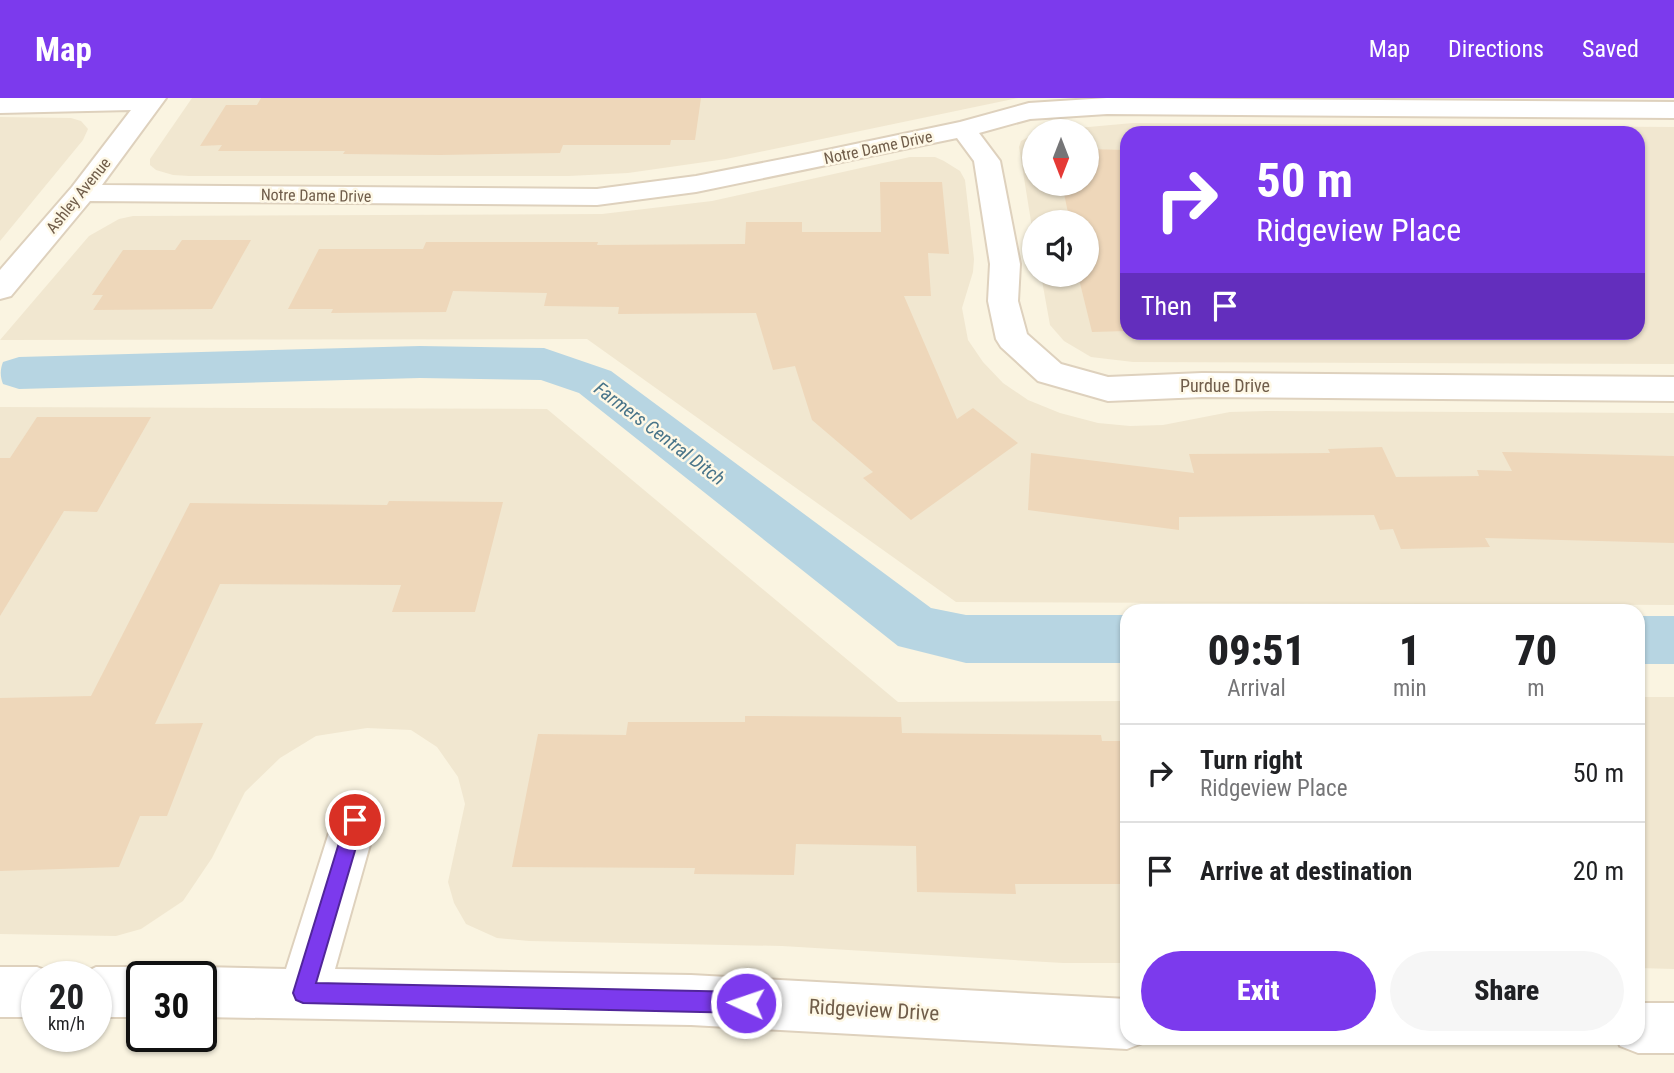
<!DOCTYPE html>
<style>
:root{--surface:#fff;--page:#f6f6f6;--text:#202124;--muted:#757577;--line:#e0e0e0;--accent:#7c3aed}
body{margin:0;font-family:"Roboto Condensed",sans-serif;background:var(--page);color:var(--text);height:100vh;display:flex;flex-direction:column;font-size:26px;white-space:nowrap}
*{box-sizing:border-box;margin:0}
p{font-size:23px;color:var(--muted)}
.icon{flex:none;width:38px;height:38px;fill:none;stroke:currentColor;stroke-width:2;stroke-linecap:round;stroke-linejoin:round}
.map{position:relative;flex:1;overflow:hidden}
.panel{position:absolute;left:1120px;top:506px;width:525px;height:441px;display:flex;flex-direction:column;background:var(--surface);border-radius:21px;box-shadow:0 2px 5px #0004}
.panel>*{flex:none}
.guide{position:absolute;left:1120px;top:28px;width:525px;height:214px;border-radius:21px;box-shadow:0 2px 5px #0004;background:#7c3aed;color:#fff;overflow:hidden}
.needle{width:46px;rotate:180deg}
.fabs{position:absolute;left:1022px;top:21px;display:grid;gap:14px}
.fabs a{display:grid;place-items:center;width:77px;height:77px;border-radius:50%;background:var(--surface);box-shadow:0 2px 5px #0004;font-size:35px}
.speed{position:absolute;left:21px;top:863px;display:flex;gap:14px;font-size:35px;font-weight:700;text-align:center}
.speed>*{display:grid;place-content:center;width:91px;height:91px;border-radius:50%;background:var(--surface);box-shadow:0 2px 5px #0004;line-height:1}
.speed small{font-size:18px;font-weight:400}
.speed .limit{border:4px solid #111;border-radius:10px;background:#fff;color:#111}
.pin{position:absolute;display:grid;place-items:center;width:60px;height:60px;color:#fff;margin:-30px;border:4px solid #fff;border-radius:50%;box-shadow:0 2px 7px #0007}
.me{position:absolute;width:77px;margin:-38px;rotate:273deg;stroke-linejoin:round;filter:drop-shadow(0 0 5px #0008)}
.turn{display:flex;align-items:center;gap:24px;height:147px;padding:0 21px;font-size:32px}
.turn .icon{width:91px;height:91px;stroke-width:2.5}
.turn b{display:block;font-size:49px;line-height:60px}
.then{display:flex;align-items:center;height:66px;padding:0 21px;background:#0003;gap:14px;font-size:26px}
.eta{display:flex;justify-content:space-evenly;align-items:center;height:119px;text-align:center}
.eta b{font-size:42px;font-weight:800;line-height:49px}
.primary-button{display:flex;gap:14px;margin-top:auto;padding:14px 21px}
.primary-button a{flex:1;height:80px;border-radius:42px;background:var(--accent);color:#fff;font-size:28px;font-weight:800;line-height:80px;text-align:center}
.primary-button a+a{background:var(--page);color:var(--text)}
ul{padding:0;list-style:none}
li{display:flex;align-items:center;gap:21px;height:98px;padding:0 21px;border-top:2px solid var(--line)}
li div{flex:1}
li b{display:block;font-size:26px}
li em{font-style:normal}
header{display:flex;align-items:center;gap:42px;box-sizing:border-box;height:98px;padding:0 35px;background:var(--accent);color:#fff}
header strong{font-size:33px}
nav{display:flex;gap:38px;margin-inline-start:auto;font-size:24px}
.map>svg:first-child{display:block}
.residential{fill:#f1e7d0;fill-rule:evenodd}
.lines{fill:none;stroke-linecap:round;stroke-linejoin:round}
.canal{fill:#b7d5e2;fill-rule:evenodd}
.building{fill:#eed7ba}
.minor-casing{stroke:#ded1bd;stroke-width:4}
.minor{fill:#fff;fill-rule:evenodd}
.route{fill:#7c3aed;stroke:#51269a;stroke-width:2}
.labels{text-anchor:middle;stroke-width:5;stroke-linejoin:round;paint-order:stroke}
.far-street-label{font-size:16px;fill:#705d4a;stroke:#fef8e6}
.street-label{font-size:18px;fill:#705d4a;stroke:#fef8e6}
.water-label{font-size:19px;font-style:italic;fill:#487489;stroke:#fef8e6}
.near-street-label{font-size:21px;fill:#705d4a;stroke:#fef8e6}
</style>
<header>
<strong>Map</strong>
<nav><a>Map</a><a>Directions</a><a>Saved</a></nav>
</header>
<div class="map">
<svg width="1674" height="975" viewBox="0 0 1674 975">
<rect width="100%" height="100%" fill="#faf4e1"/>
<!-- residential -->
<g class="residential">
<path d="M192,0H1018L726,61L628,75L569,78H189L173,77L156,72L150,67V61Z"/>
<path d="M0,19L71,20L81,23L88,31L83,42L0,143Z"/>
<path d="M1133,25L1674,29V266L1133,264L1091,259L1064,243L1050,227L1041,177H1087V124H1034V142L1019,49L1021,43L1034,36V86H1087V33H1044ZM1127,35H1638V234H1127Z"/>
<path d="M910,59H935L944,63L960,73L965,82L974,161L973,174L962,210L968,242L983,264L1003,285L1028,302L1060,315L1098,325L1130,328L1163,327L1230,314L1267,313L1674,315V507L956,504L587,241L0,242L89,138L119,121L133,118L602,116L712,103Z"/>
<path d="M0,309L547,311L898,604L1127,603V865H1063L782,848L529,843L497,840L466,826L454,805L448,784L465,706L458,679L437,649L411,632L367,630L316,638L280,660L245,694L212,760L183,803L141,831L116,838L0,836Z"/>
<path d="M1638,599H1674V871L1638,870Z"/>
</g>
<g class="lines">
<!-- canal -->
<g class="canal">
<path d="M420,248L544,250L611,273L931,510L966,517H1127V565H966L898,548L579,295L541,282L420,280L19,291L3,286C0,279 0,271 3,264L19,259Z"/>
<rect x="1638" y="518" width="36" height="48"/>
</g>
</g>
<!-- building -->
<g class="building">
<path d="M261,0H701L695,42H671L670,47H563L560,55L440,57L343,56L345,53H218L222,47L200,48L226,7H257Z"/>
<path d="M1087,51L1127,52V233L1092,234L1078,177H1087V124H1070L1062,86H1087Z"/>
<path d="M880,84H942L949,156L928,155L931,198H904L957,321L973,310L1018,345L911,422L863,380L873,374L812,322L795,268L773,272L756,215L618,216L619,209L544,208L547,195L453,193L446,214L331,215L333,211H288L319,151H423L426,144H598L597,147L745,146L746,124H802V134H881Z"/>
<path d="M182,142H251L212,211L93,212L103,197H92L123,152H175Z"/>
<path d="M37,319H151L97,414L64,413L0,518V360H10Z"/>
<path d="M1382,349L1396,379L1479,378L1477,372L1512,373L1502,354L1674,358V445L1485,440L1490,449L1401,451L1393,431L1380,432L1374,417L1179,419V432L1028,412L1031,355L1194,375L1189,356L1330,355L1328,351Z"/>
<path d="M389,403L503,404L475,514H392L401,487L220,486L155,626L203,625L167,718H140L119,769L0,773V600L91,598L190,405L387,407Z"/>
<path d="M745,618L901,619L902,635L1101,637L1102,643H1127V786H1015L1016,796L917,794L916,748L796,746L794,777L694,776L695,770L512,769L538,636L626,637L628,624H745Z"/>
</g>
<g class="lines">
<!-- minor casing -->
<g class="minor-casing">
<g id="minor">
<path d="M0,0H166L102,87L597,91L696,78L808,56L960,24L1029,5L1107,0L1674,4V20L1107,16L1030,21L979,35L1000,63L1020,166L1018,203L1027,236L1061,266L1108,279L1202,275L1674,279V303L1202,299L1108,303L1038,283L1001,249L996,241L988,203L990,166L974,63L957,40L696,94L597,107L90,103L11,198L0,201V172L72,89L131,12L0,15Z"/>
<path d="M355,700L371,706L377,722L335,871L691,877L1127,901V940H1147L1145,944L1127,951L691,927L201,919V878H183V876L201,869L286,871L333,722L339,706Z"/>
<path d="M0,869H37L55,876V878H37V919H0Z"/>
<path d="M96,869H142L160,876V878H142V919H96V878H78Z"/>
<path d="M1638,905H1674V955H1638L1620,948L1617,940H1638Z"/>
</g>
</g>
<!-- minor -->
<use href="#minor" class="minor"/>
</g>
<!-- route -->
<path class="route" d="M355,713L361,715L364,722L316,885L746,894L753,897L756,905L753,912L746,915L303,905L296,902L293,895L346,722L348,715Z"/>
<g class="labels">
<!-- far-street labels -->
<g class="far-street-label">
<text transform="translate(878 49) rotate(-12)" y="6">Notre Dame Drive</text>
<text transform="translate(78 97) rotate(-51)" y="6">Ashley Avenue</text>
<text transform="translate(316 97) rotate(1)" y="6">Notre Dame Drive</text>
</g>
<!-- street labels -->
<g class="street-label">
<text x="1225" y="294">Purdue Drive</text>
</g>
<!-- water labels -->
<g class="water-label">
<text transform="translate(660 335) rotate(37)" y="7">Farmers Central Ditch</text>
</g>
<!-- near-street labels -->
<g class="near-street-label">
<text transform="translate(874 912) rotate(3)" y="7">Ridgeview Drive</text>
</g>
</g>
</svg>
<div class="fabs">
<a><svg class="needle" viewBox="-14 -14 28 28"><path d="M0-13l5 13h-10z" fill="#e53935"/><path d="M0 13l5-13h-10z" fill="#757577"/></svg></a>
<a><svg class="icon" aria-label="sound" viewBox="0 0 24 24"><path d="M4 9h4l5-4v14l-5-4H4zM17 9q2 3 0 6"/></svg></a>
</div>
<div class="speed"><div>20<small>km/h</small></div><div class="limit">30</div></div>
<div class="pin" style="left:355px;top:722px;background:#d93025"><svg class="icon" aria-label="arrive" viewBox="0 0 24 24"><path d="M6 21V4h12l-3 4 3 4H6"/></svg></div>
<svg class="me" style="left:746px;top:905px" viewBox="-20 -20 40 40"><circle r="17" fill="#7c3aed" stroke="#fff" stroke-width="3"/><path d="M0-11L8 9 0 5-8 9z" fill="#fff"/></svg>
<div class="guide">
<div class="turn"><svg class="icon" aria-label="right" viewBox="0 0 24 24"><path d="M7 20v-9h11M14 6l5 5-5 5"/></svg><div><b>50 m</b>Ridgeview Place</div></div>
<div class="then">Then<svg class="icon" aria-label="arrive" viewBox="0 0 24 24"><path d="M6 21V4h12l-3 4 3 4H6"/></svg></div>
</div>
<section class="panel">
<div class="eta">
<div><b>09:51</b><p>Arrival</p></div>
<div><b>1</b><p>min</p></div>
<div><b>70</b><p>m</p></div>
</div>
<ul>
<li><svg class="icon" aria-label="right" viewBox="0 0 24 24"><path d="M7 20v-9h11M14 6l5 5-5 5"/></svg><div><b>Turn right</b><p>Ridgeview Place</p></div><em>50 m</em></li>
<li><svg class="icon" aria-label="arrive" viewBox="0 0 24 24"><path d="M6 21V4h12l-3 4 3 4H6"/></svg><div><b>Arrive at destination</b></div><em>20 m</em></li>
</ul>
<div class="primary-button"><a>Exit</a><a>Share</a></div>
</section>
</div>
